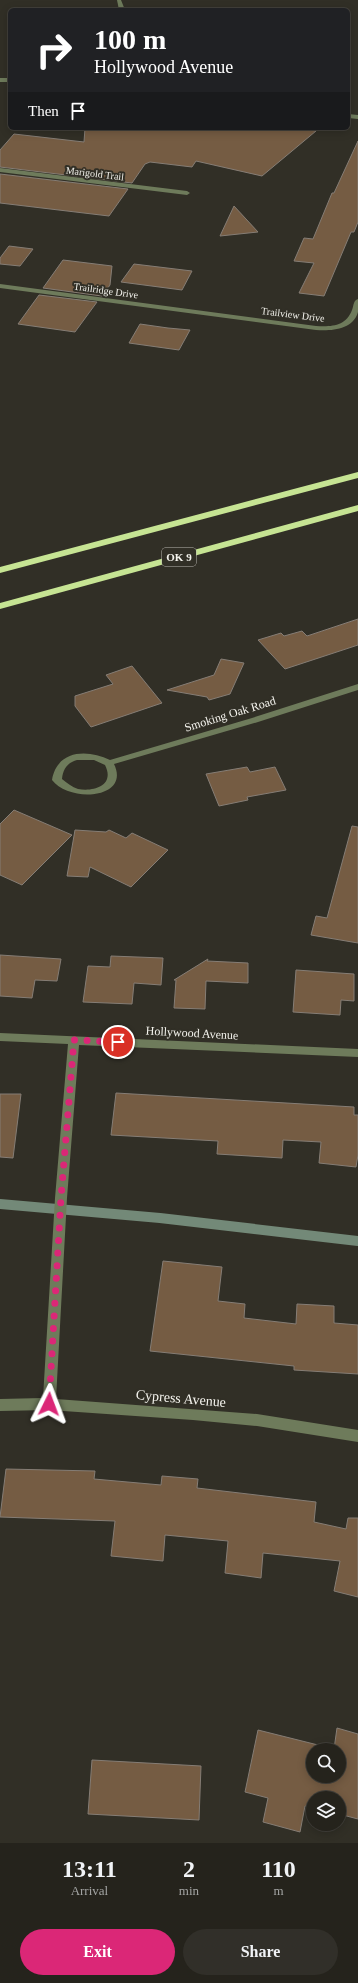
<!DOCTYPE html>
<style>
:root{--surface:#25231c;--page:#312f29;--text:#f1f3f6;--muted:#a3a4a3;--line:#42403b;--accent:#db2777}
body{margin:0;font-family:Georgia,serif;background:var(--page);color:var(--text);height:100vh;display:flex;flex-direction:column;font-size:15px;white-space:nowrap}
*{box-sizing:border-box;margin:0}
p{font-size:13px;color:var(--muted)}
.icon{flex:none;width:22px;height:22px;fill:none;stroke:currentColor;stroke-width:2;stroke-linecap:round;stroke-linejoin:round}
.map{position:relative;height:1843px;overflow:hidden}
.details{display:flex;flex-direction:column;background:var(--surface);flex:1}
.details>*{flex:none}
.guide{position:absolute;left:8px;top:8px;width:342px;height:122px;border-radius:6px;box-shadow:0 2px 10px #0003,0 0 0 1px var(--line);background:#202124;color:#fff;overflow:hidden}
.buttons{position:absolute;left:306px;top:1743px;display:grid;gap:8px}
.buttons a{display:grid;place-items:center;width:40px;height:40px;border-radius:50%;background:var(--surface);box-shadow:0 2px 10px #0003,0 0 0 1px var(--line);font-size:20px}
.pin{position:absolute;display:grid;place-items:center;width:34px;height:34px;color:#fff;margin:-17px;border:2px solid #fff;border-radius:50%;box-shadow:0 1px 4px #0007}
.me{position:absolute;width:44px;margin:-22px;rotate:3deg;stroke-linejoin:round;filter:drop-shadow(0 0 3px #0008)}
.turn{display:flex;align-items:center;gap:14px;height:84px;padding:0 20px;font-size:18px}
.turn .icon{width:52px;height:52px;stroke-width:2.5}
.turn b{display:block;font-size:28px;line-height:34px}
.then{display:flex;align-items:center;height:38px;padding:0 20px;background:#0003;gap:8px;font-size:15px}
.eta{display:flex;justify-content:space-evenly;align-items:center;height:68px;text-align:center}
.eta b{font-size:24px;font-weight:600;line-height:28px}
.action{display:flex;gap:8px;margin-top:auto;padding:8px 20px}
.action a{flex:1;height:46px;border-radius:24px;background:var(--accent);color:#fff;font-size:16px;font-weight:600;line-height:46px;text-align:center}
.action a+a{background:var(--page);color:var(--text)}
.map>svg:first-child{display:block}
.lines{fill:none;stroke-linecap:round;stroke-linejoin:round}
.stream{stroke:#738978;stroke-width:10}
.building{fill:#755c43;stroke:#857d75;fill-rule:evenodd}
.minor{fill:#6e7b5b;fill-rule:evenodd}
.highway{fill:#c6e493;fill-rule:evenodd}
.route{stroke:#db2777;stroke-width:7;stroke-dasharray:0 12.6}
.labels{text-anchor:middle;stroke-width:4;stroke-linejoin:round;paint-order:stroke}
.far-street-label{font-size:10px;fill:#f4f3ed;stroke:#312f26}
.shield{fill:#312f26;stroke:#bab8b1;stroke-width:1}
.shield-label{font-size:11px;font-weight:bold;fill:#f4f3ed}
.street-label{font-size:12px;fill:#f4f3ed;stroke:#312f26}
.near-street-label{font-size:14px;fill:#f4f3ed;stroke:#312f26}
</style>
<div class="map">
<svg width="358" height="1843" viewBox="0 0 358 1843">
<rect width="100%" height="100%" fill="#312f26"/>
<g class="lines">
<!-- stream -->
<path class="stream" d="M0,1204L160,1218L358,1241"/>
</g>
<!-- building -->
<g class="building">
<path d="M85,128H291L316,131L262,176L196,161L192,167L150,162L145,164L132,183L0,167V150L14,134L84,142Z"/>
<path d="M358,141V222L354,232H351L324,296L299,293L314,263L294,261L304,238L313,239L332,193H334Z"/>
<path d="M0,174L128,189L109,216L0,203Z"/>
<path d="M234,206L258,232L220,236Z"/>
<path d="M9,246L33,249L20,266L0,264V258Z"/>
<path d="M63,260L112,266L110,285L102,296L43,288Z"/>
<path d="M134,264L192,271L182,290L121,282Z"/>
<path d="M39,295L97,302L75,332L18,324Z"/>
<path d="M140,324L168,328L190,330L179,350L129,343Z"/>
<path d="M358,619V645L285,669L258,640L281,633L284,636L302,631L307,636Z"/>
<path d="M221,659L244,663L230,694L209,700L207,697L167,690L214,675Z"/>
<path d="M132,666L162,703L91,727L75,706V696L113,684L106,675Z"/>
<path d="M247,767L250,772L275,767L286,790L247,797L248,800L219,806L206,774Z"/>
<path d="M14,810L72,835L22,885L0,875V824Z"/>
<path d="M352,826L358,827V943L311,935L316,916L327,918Z"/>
<path d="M75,830L106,832L109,830L126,838L132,833L168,850L131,887L90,867L88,877L67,876Z"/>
<path d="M0,955L61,959L57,981L35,980L32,998L0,996Z"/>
<path d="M111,956L163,958L161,985L134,983L132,1004L83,1002L88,966L110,967Z"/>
<path d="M208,959L207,961L248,963V983L206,981L205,1009L174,1008L176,980H174Z"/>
<path d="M296,970L354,974V1001L341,1000L340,1015L293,1012Z"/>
<path d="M116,1093L354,1107V1115H358V1155L356,1167L319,1163L321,1142L283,1140L282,1158L217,1154L218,1141L111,1135Z"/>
<path d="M0,1094H21L13,1158L0,1157Z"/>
<path d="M163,1261L222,1267L218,1301L245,1304L244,1318L296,1324L297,1304L334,1306V1323L358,1325V1374L294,1370V1366L150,1351Z"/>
<path d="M6,1469L95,1471L94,1479L161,1485L162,1476L198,1479L197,1488L316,1502L314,1522L346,1529L348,1518H358V1597L334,1591L340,1561L263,1553L261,1578L225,1573L228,1541L165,1535L163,1561L111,1556L115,1521L0,1517Z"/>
<path d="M337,1728L358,1734V1819L339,1814V1798H313V1808L305,1806L300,1832L263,1822L268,1798L245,1792L258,1730L334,1749ZM313,1750H339V1776H313Z"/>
<path d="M92,1760L201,1766L199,1820L88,1814Z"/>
</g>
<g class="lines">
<!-- minor -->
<g class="minor">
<path d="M117,0H121L125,10H119Z"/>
<rect x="0" y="78" width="10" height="4"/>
<path d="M348,114L358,115V119L348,118Z"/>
<path d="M0,168L187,191L190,193L187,195L0,172Z"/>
<path d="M0,284L316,326C332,327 346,326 352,310C354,305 353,301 358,299C358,303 358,308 358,312C353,330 331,331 316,330L0,288Z"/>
<path d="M358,684V690L258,722L114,764C131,799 69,803 52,780C57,750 87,749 110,760L252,718ZM77,760H94L105,765C115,785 95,792 78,789C72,787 67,783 62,779C63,769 67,763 77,760Z"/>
<path d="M0,1033L358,1049V1057L79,1045L67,1198L56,1399L257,1414L358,1430V1442L257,1426L193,1420L49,1410L0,1411V1399L43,1398L55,1198L68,1044L0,1041Z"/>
</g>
<!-- highway -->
<g class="highway">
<path d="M358,472V478L0,573V567Z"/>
<path d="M358,505V511L0,609V603Z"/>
</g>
</g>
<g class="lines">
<!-- route -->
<path class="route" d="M49,1404L61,1198L74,1040L118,1042"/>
</g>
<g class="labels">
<!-- far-street labels -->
<g class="far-street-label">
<text transform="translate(95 173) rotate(7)" y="4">Marigold Trail</text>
<text transform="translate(106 290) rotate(8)" y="4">Trailridge Drive</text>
<text transform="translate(293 314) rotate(7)" y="4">Trailview Drive</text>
</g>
<!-- shield labels -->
<rect class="shield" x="162" y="548" width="34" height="18" rx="3"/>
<g class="shield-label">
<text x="179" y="561">OK 9</text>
</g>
<!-- street labels -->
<g class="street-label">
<text transform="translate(230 714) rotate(-17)" y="4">Smoking Oak Road</text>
<text transform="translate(192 1033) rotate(3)" y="4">Hollywood Avenue</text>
</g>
<!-- near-street labels -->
<g class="near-street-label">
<text transform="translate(181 1398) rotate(5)" y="5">Cypress Avenue</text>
</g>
</g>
</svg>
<div class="buttons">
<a><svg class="icon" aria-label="search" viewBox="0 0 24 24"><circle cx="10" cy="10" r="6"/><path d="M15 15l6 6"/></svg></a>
<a><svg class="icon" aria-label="layers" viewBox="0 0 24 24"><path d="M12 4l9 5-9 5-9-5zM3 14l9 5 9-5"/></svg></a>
</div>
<div class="pin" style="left:118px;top:1042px;background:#d93025"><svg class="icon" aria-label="arrive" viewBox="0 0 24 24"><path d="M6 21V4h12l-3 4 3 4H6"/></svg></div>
<svg class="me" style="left:49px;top:1404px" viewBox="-20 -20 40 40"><path d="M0-17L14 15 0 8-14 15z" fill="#db2777" stroke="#fff" stroke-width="4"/></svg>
<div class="guide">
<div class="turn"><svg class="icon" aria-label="right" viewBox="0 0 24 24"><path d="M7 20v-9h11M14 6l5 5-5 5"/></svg><div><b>100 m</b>Hollywood Avenue</div></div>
<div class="then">Then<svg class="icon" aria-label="arrive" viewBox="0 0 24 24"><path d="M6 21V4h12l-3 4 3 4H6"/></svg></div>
</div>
</div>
<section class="details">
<div class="eta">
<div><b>13:11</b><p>Arrival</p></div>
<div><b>2</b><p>min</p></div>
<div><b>110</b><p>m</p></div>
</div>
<div class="action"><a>Exit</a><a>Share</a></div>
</section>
